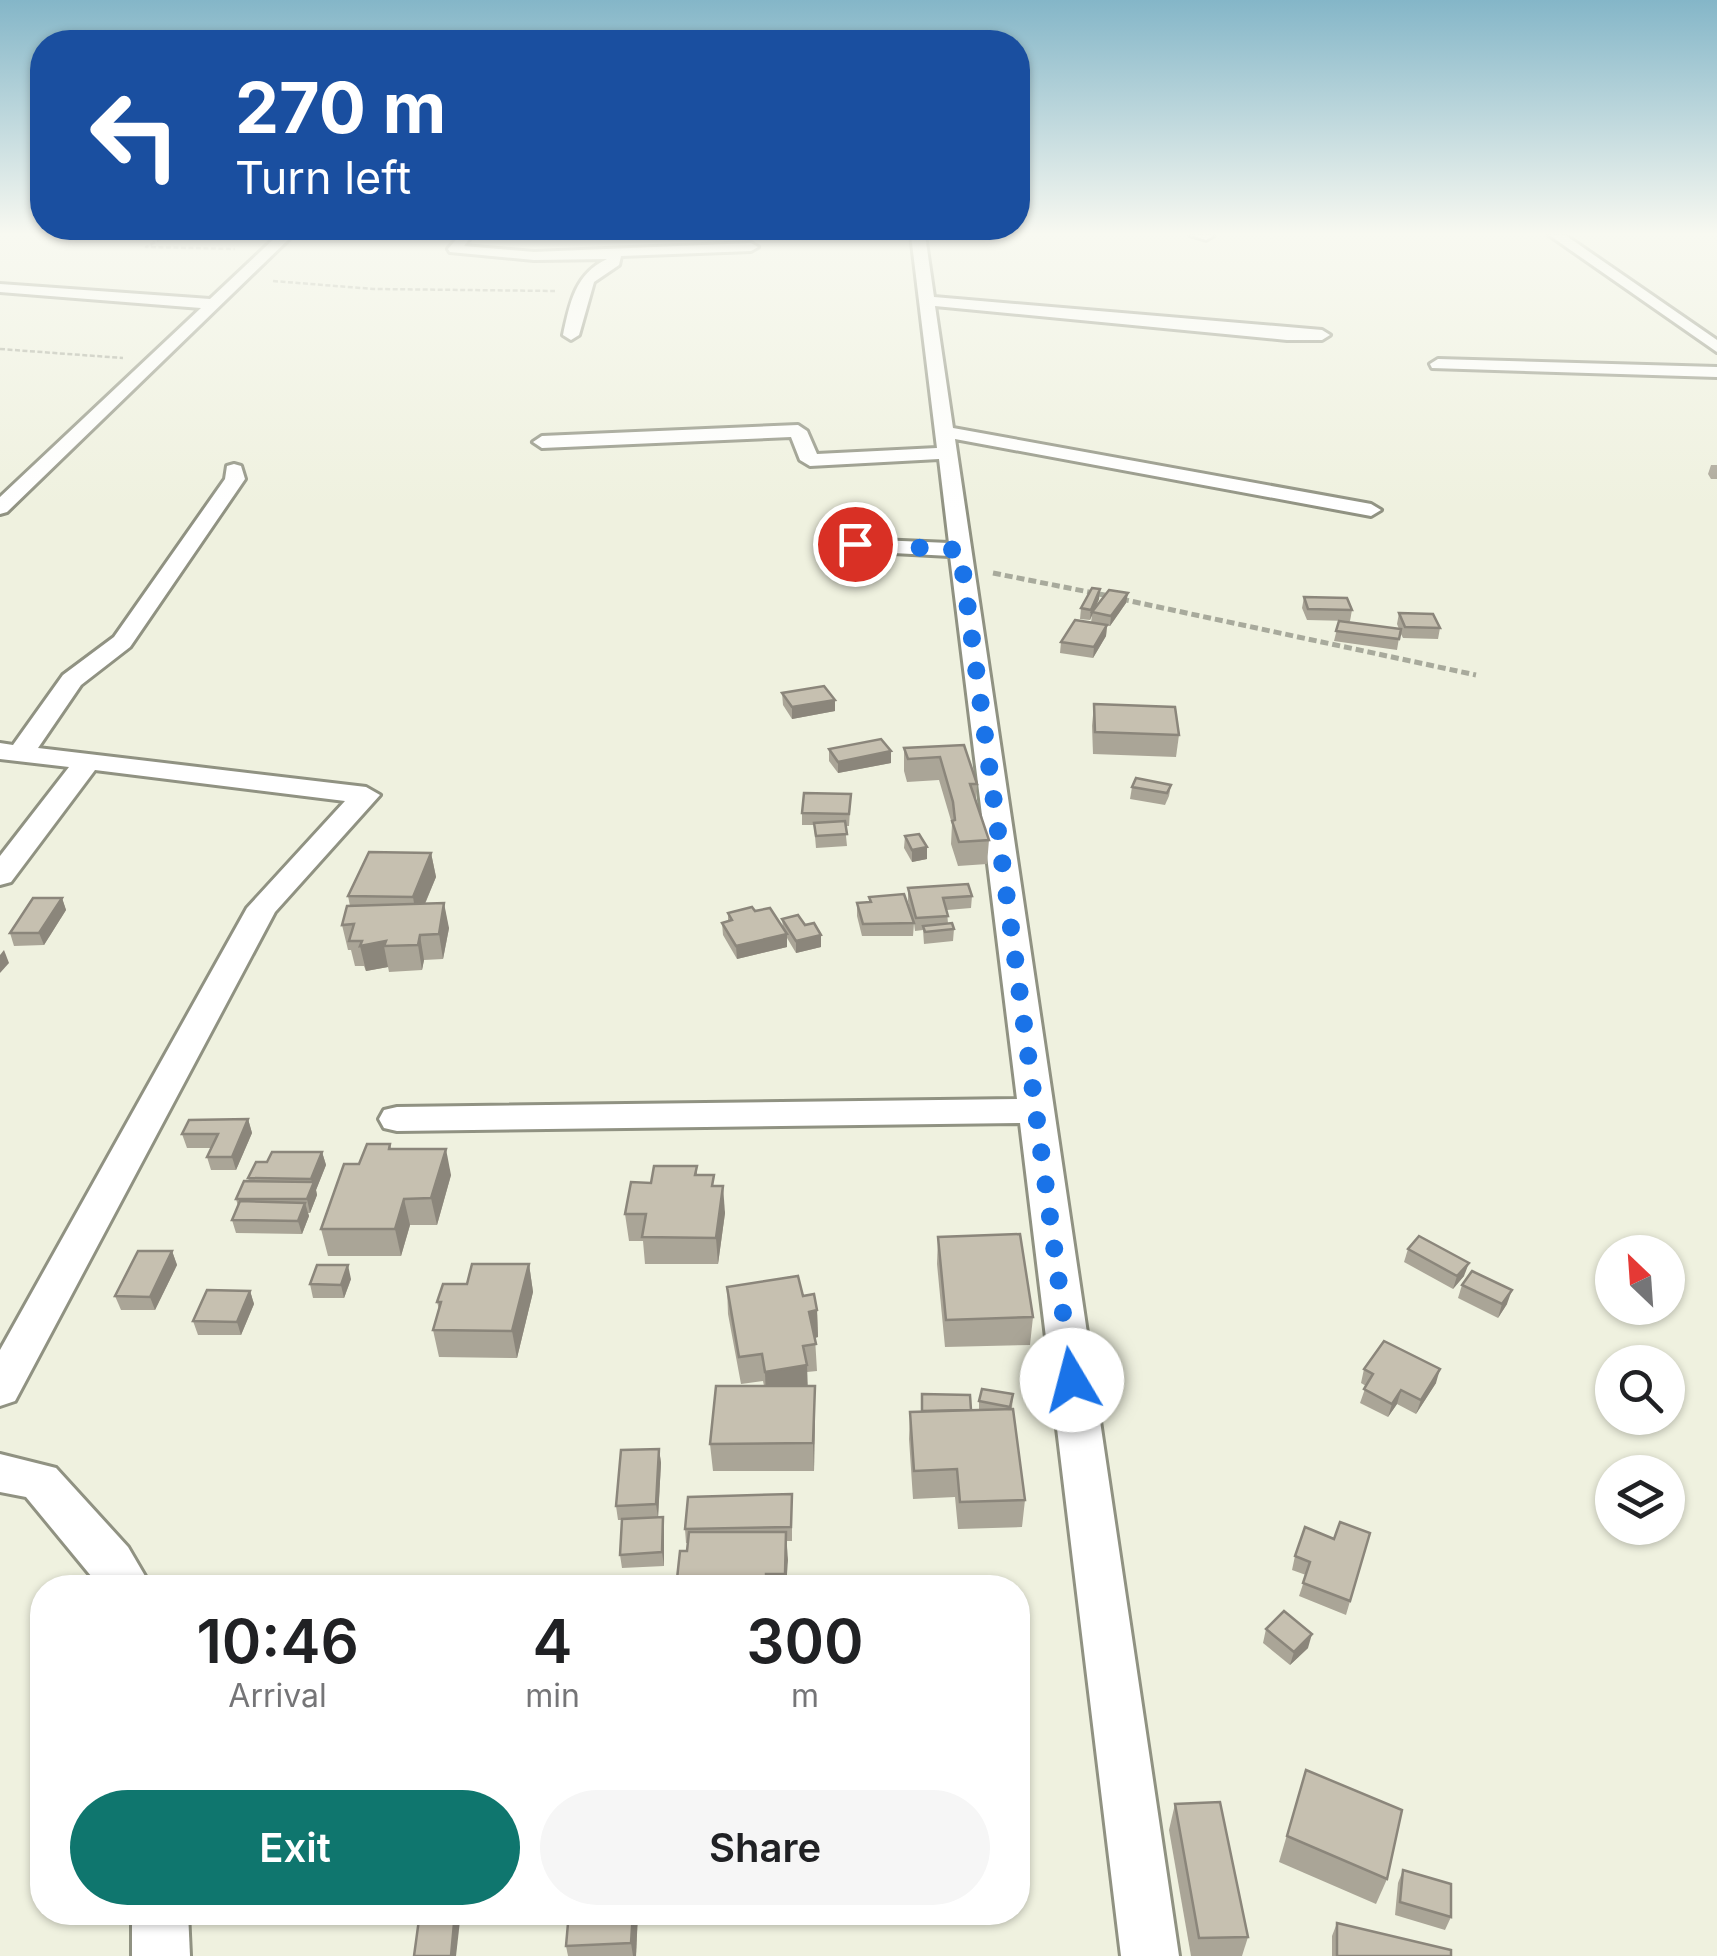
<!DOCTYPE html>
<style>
:root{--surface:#fff;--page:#f6f6f6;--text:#202124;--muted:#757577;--accent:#0f766e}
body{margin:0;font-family:Inter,sans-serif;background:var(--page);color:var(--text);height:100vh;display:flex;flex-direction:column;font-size:38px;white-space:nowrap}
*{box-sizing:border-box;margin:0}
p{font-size:32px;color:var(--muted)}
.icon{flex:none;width:55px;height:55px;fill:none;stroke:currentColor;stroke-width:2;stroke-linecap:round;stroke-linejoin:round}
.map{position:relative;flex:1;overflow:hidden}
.panel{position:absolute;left:30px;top:1575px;width:1000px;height:350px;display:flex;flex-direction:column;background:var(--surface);border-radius:40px;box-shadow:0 2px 8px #0004}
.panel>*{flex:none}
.top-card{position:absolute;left:30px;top:30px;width:1000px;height:210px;border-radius:40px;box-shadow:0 2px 8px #0004;background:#1a4fa0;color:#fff;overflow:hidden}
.needle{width:65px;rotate:335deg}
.controls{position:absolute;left:1595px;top:1235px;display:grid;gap:20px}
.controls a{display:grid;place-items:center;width:90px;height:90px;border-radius:50%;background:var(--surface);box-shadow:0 2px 8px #0004;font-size:50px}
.pin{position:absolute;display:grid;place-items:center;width:85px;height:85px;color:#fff;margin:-42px;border:5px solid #fff;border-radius:50%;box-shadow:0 2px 10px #0007}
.me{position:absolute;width:110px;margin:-55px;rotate:352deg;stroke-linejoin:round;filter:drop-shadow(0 0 8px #0008)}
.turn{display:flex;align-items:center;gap:35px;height:210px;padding:0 40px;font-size:45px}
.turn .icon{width:130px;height:130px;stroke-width:2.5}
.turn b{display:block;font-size:70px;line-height:85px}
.eta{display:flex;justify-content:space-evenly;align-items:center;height:170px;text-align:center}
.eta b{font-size:60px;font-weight:600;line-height:70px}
.button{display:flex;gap:20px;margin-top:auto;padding:20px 40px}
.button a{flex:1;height:115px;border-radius:60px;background:var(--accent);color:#fff;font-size:40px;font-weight:600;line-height:115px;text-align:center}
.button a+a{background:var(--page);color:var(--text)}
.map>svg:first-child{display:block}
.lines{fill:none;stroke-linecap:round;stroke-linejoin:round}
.minor-casing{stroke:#909282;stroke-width:6}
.path-far1{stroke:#a8aa9c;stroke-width:2.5;stroke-dasharray:5 2.5;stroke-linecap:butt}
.path{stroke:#a8aa9c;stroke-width:5;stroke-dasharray:8 4;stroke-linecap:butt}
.minor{fill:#fff;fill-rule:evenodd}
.wall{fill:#aaa597}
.shaded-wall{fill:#8b867b}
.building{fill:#c6c0b0;stroke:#8b867b;stroke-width:2.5}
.route{stroke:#1a73e8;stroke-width:18;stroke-dasharray:0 32.4}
</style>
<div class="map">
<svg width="1717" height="1956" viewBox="0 0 1717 1956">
<rect width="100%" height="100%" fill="#eff1df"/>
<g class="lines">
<!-- minor casing -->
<g class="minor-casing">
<g id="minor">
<path d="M278,235H293L7,512L0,514V497L201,308L0,292V284L210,299Z"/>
<path d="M460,235L470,238L464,246L534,252L751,243L758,247L751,251L621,256L619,265L594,282L579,335L571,340L563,335C570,303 575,274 607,259L534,260L450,252L448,249Z"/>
<path d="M911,235H925L934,297L1322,330L1330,335L1322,340H1287L935,306L953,428L1371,504L1381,510L1371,516L955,439L1179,1956H1121L1020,1123L397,1131L384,1128L379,1119L384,1110L397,1107L1017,1099L950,556L855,551L844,545L855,539L949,543L939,459L810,466L800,460L791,437L542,448L533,442L542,436L798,425L807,431L817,454L937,448Z"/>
<path d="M1190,235H1212L1213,236L1206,240Z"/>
<path d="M1549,235H1565L1717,340V352Z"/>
<path d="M1438,359L1717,367V377L1432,368L1430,364Z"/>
<path d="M234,464L241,466L245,479L130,647L81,685L38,748L366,787L380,795L275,912L15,1401L0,1406V1350L247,908L345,801L95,770L11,882L0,885V856L69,767L0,759V743L13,745L63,675L114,637L225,479L227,466Z"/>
<path d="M0,1454L56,1468L128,1547L152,1588H101L26,1497L0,1492Z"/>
<path d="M132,1912H188L190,1956H132Z"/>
</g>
</g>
<!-- path-far1 -->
<g class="path-far1">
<path d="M168,235L146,247L235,249"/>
<path d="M273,281L374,289L555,291"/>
<path d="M0,349L123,358"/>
</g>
<!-- path -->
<g class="path">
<path d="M993,573L1109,596"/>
<path d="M1121,599L1476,675"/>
</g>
<!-- minor -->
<use href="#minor" class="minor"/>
</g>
<!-- wall -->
<g class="wall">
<path d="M1711,465H1717V479H1711L1708,474Z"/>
<path d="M1100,589L1099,599L1095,608L1128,593L1126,603L1110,626H1107L1106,636L1093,658L1060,653L1061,642L1091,623L1092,615L1090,620L1080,619L1081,608Z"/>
<path d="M1304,597L1352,610L1350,621L1307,620L1302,608Z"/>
<path d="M1399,613L1440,628L1438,639L1403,638L1400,632L1397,650L1334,641L1339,621L1399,629L1397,624Z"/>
<path d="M782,693L835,700V711L792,719L783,705Z"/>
<path d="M1094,704L1179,735L1176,757L1093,754L1092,726Z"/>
<path d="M964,745L977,784L976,801L989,840L987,864L958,866L951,844L952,824L939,780L907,782L904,771V748Z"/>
<path d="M829,749L891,751V763L838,773L829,761Z"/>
<path d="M1171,785L1169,796L1165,805L1130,799L1132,787Z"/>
<path d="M851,794L849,826H845L847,846L816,848L814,825H802V813Z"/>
<path d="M905,836L927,847V859L912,862L904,848Z"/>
<path d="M431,853L436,877L425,904L449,928L443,959L424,960L422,970L389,972L388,967L366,971L364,966H355L351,950H348L342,925L350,906L348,896Z"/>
<path d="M908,888L972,896L971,908L947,910L948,924L954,929L953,941L924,944L923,930L915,931L914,923L913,936H862L857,916V903L869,902V897L913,923L908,901Z"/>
<path d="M62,898L66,910L44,945L14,946L10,933Z"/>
<path d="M755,911L783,928L782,919L805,925L821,935V947L796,953L787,938V947L737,959L723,935L722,923L728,921V913Z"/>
<path d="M248,1119L252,1133L236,1170H211L207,1157L212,1148H187L182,1134Z"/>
<path d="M390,1144L391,1149L451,1175L437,1225H410L401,1256H328L321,1229L359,1164Z"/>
<path d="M322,1152L326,1165L316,1190L317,1195L310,1213H308L309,1216L302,1234L236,1233L232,1220L238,1206L236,1199L249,1181L248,1178L267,1162Z"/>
<path d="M697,1166V1175L715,1186L725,1213L718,1264H645L643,1241H629L625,1214L651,1183Z"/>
<path d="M938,1237L1033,1317L1030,1345L945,1347L937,1264Z"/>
<path d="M1408,1249L1464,1276L1453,1289L1404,1262Z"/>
<path d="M172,1251L177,1265L155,1310H121L115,1296Z"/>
<path d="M529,1264L533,1292L517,1358L439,1357L433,1330L439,1309L437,1302Z"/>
<path d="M351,1279L344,1298H313L310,1284Z"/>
<path d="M1462,1285L1507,1304L1498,1318L1458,1298Z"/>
<path d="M727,1287L803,1296L817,1310L818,1337L815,1338L817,1371L807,1372V1386H815L814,1471H713L710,1444L764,1386L763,1381L741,1384L728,1314Z"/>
<path d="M250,1291L254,1304L241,1335H198L193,1321Z"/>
<path d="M1364,1369L1436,1383L1416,1414L1397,1404L1388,1417L1360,1403L1366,1386L1361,1383Z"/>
<path d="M1013,1394L1012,1409L1025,1500L1022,1527L958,1529L955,1497L913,1499L909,1439L910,1412L979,1410V1401Z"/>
<path d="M659,1449L661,1463L658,1518L664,1531V1566L622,1568L620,1555L622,1520H618L616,1506Z"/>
<path d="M792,1494V1541H787V1588H676L687,1551L688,1543H686L685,1529Z"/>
<path d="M1370,1533L1346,1615L1299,1596L1306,1575L1292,1570L1295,1556L1334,1539Z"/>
<path d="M1266,1629L1308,1648L1290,1665L1263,1643Z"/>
<path d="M1306,1770L1387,1879L1376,1904L1279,1862Z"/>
<path d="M1175,1804L1248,1937L1242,1956H1191L1169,1830Z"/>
<path d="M1403,1870L1451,1917L1445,1930L1395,1915L1398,1883Z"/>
<path d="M569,1912H638L636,1956H568L566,1946Z"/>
<path d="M1337,1923L1451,1956H1332V1936Z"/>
</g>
<!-- shaded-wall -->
<g class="shaded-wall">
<path d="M1100,589L1099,599L1090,620L1091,610Z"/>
<path d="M1128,593L1126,603L1110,626L1111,616Z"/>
<path d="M1107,625L1106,636L1093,658L1094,647Z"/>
<path d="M835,700V711L792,719V707Z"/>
<path d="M891,751V763L838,773V762Z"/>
<path d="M927,847V859L912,862V850Z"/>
<path d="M431,853L436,877L417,922L413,897Z"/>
<path d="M62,898L66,910L44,945L39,933Z"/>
<path d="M444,903L449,928L443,959L439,934Z"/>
<path d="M787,934V947L737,959L736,946Z"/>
<path d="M420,935L424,960L422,970L418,945Z"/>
<path d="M821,935V947L796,953V941Z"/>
<path d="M386,941L384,946L388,967L366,971L360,946Z"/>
<path d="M4,950L9,963L0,973V955Z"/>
<path d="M248,1119L252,1133L236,1170L232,1157Z"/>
<path d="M446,1149L451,1175L437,1225L431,1198Z"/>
<path d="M322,1152L326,1165L316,1190L317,1195L310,1213L307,1199L313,1185L311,1179Z"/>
<path d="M723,1186L725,1213L718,1264L716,1238Z"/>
<path d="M404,1199L410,1225L401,1256L395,1229Z"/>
<path d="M305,1203L309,1216L302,1234L298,1221Z"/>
<path d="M172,1251L177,1265L155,1310L150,1297Z"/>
<path d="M1469,1263L1464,1276L1453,1289L1457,1276Z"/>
<path d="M529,1264L533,1292L517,1358L512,1331Z"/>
<path d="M348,1265L351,1279L344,1298L341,1285Z"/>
<path d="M1512,1290L1507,1304L1498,1318L1502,1304Z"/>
<path d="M250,1291L254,1304L241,1335L237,1322Z"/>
<path d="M817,1310L818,1337L810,1339L809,1312Z"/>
<path d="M807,1365L808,1392L766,1399L765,1372Z"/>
<path d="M1440,1369L1436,1383L1416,1414L1421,1400Z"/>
<path d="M815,1386V1414L814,1471L813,1443Z"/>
<path d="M1401,1390L1397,1404L1388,1417L1392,1404Z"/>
<path d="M659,1449L661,1463L658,1518L656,1504Z"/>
<path d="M663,1517L664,1531V1566L662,1552Z"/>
<path d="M786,1532L788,1560L786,1588L785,1574Z"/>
<path d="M1312,1634L1308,1648L1290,1665L1294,1652Z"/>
<path d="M455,1912H461L456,1956H451Z"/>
<path d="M633,1912H638L636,1956H633L631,1943Z"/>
</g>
<!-- building -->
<g class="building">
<path d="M1092,588L1100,589L1091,610L1081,608Z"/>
<path d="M1109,590L1128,593L1111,616L1092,612Z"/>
<path d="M1304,597L1347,598L1352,610L1308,609Z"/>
<path d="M1399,613L1433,614L1440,628L1405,627Z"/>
<path d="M1075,620L1107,625L1094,647L1061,642Z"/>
<path d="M1339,621L1401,629L1399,639L1336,631Z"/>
<path d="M824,686L835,700L792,707L782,693Z"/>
<path d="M1094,704L1175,707L1179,735L1095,732Z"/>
<path d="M881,739L891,751L838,762L829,749Z"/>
<path d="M964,745L977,784H970L989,840L959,842L952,821L955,820L953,802L940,757L908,759L904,748Z"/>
<path d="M1136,778L1171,785L1167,793L1132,787Z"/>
<path d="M804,793L851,794L849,814L802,813Z"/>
<path d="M845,821L847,834L816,836L814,823Z"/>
<path d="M919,834L927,847L912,850L905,836Z"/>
<path d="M369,852L431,853L413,897L348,896Z"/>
<path d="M968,884L972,896L943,898L948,916L916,918L908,888Z"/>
<path d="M904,894L914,923L863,924L857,903L871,902L869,897Z"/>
<path d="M33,898H62L39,933H10Z"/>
<path d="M444,903L439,934L420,935L418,945L384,946L386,941L360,946L362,941H349L354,924L342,925L347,906Z"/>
<path d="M752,907L755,911L770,908L787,934L736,946L722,923L732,920L728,913Z"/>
<path d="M798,915L805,925L814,923L821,935L796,941L782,919Z"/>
<path d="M952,923L954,929L925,932L923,926Z"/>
<path d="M248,1119L232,1157H207L218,1134H182L189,1120Z"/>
<path d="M367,1144H390L389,1149H446L431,1198L404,1199L395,1229H321L344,1164H359Z"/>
<path d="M272,1152H322L311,1179L248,1178L256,1162H267Z"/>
<path d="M654,1166H697L695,1175H714L712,1186H723L716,1238L642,1237L646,1214H625L631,1182L651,1183Z"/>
<path d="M244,1181L314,1182L307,1199H236Z"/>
<path d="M240,1201L305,1203L298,1221L232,1220Z"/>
<path d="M1020,1234L1033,1317L946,1320L938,1237Z"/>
<path d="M1419,1236L1469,1263L1457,1276L1408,1249Z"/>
<path d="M138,1251H172L150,1297L115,1296Z"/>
<path d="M472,1264H529L512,1331L433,1330L441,1302H437L443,1284H467Z"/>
<path d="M317,1265H348L341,1285L310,1284Z"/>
<path d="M1472,1271L1512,1290L1502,1304L1462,1285Z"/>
<path d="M798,1276L803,1296L814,1294L817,1310L809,1312L816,1344L803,1346L807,1365L765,1372L762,1354L739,1357L727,1287Z"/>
<path d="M207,1290L250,1291L237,1322L193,1321Z"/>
<path d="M1384,1341L1440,1369L1421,1400L1401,1390L1392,1404L1364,1389L1373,1374L1364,1369Z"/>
<path d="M716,1386H815L813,1443L710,1444Z"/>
<path d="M982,1389L1013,1394L1010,1407L979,1401Z"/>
<path d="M922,1394L970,1395L971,1410L922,1411Z"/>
<path d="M1013,1409L1025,1500L960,1502L957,1469L914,1471L910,1412Z"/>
<path d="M659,1449L656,1504L616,1506L621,1450Z"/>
<path d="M792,1494L791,1527L685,1529L688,1497Z"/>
<path d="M663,1517L662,1552L620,1555L622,1519Z"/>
<path d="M1340,1522L1370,1533L1350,1601L1303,1583L1310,1562L1295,1556L1305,1527L1334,1539Z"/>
<path d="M689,1532H786L785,1574H766V1588H676L680,1551H687Z"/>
<path d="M1284,1611L1312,1634L1294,1652L1266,1629Z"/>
<path d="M1306,1770L1402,1810L1387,1879L1287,1836Z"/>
<path d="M1220,1802L1248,1937L1199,1938L1175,1804Z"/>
<path d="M1403,1870L1451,1884V1917L1400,1902Z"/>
<path d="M420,1912H455L451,1956H414Z"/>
<path d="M569,1912H633L631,1943L566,1946Z"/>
<path d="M1337,1923L1451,1950V1956H1337Z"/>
</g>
<!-- sky -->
<linearGradient id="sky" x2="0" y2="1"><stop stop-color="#84b6c8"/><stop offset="0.46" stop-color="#f8f9f1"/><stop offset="1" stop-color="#f8f9f1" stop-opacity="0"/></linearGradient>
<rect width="1717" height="509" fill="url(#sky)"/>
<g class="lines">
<!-- route -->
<path class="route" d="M855,544L960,550L1072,1380"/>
</g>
</svg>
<div class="controls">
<a><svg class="needle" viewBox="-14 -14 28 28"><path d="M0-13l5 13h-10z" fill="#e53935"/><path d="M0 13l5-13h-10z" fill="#757577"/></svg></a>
<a><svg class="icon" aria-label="search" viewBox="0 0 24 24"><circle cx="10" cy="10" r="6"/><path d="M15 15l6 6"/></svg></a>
<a><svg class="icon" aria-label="layers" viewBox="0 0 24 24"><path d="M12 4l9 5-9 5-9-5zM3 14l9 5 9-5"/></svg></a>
</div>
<div class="pin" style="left:855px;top:544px;background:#d93025"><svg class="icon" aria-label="arrive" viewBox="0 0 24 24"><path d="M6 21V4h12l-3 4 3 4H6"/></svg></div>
<svg class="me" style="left:1072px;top:1380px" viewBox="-20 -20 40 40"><circle r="19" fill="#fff"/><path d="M0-13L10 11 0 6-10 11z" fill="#1a73e8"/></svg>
<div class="top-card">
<div class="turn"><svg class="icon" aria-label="left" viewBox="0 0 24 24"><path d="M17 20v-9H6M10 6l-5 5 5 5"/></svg><div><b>270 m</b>Turn left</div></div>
</div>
<section class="panel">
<div class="eta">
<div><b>10:46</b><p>Arrival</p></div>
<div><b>4</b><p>min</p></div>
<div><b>300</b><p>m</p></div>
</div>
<div class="button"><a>Exit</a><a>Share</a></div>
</section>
</div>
